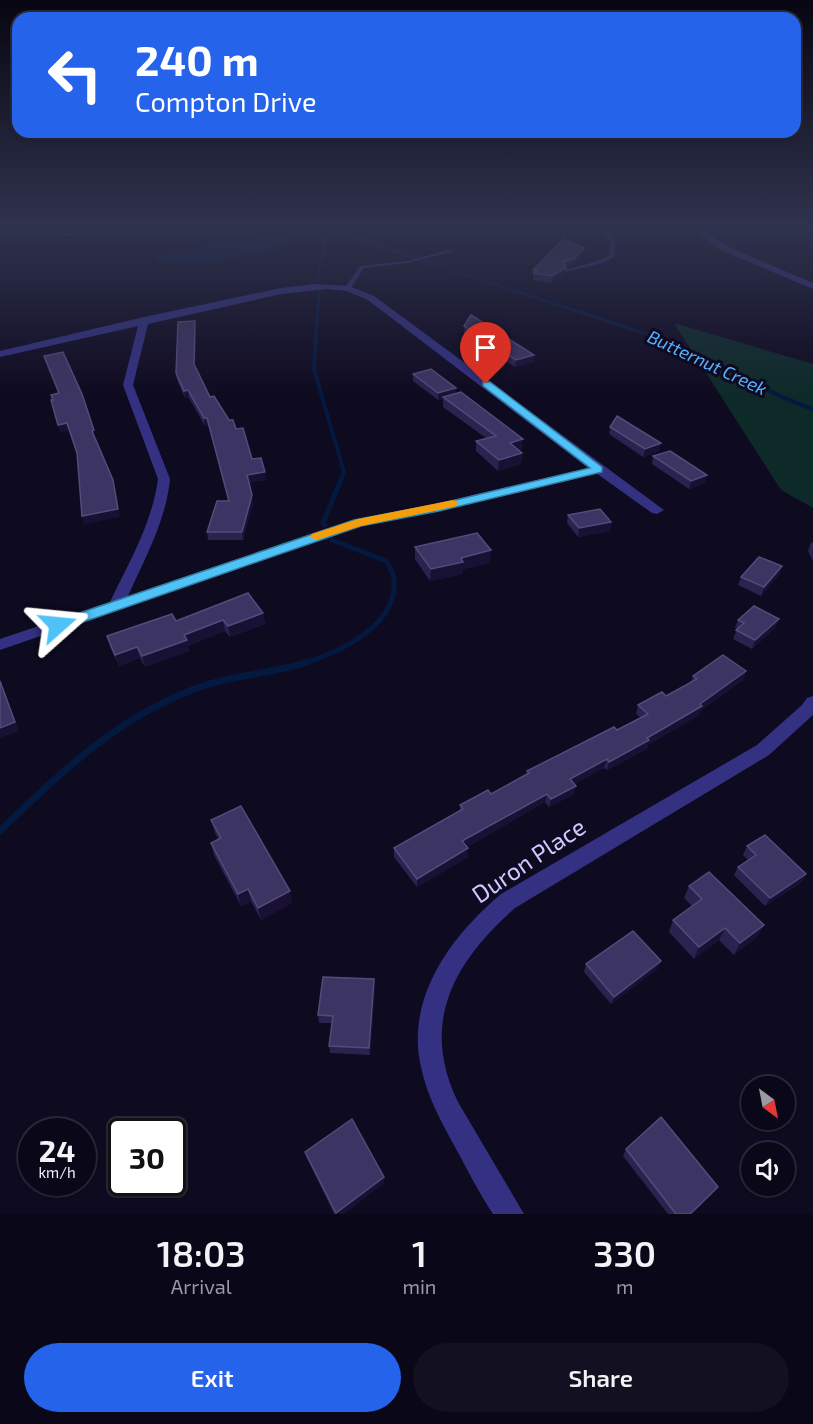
<!DOCTYPE html>
<style>
:root{--surface:#0a0818;--page:#131121;--text:#f1f3f6;--muted:#999aa2;--line:#2a2937;--accent:#2563eb}
body{margin:0;font-family:"Exo 2",sans-serif;background:var(--page);color:var(--text);height:100vh;display:flex;flex-direction:column;font-size:22px;white-space:nowrap}
*{box-sizing:border-box;margin:0}
p{font-size:20px;color:var(--muted)}
.icon{flex:none;width:33px;height:33px;fill:none;stroke:currentColor;stroke-width:2;stroke-linecap:round;stroke-linejoin:round}
.map{position:relative;height:1214px;overflow:hidden}
.drawer{display:flex;flex-direction:column;background:var(--surface);flex:1}
.drawer>*{flex:none}
.top-card{position:absolute;left:12px;top:12px;width:789px;height:126px;border-radius:18px;box-shadow:0 2px 4px #0004,0 0 0 2px var(--line);background:#2563eb;color:#fff;overflow:hidden}
.needle{width:39px;rotate:148deg}
.buttons{position:absolute;left:741px;top:1076px;display:grid;gap:12px}
.buttons a{display:grid;place-items:center;width:54px;height:54px;border-radius:50%;background:var(--surface);box-shadow:0 2px 4px #0004,0 0 0 2px var(--line);font-size:30px}
.speed{position:absolute;left:18px;top:1118px;display:flex;gap:12px;font-size:30px;font-weight:700;text-align:center}
.speed>*{display:grid;place-content:center;width:78px;height:78px;border-radius:50%;background:var(--surface);box-shadow:0 2px 4px #0004,0 0 0 2px var(--line);line-height:1}
.speed small{font-size:15px;font-weight:400}
.speed .limit{border:3px solid #111;border-radius:9px;background:#fff;color:#111}
.pin{position:absolute;display:grid;place-items:center;width:51px;height:51px;color:#fff;margin:-62px -26px;border-radius:50% 50% 50% 0;rotate:-45deg;box-shadow:0 0 6px #0007}
.pin .icon{rotate:45deg}
.me{position:absolute;width:66px;margin:-33px;rotate:72deg;stroke-linejoin:round;filter:drop-shadow(0 0 4px #0008)}
.turn{display:flex;align-items:center;gap:21px;height:126px;padding:0 24px;font-size:27px}
.turn .icon{width:78px;height:78px;stroke-width:2.5}
.turn b{display:block;font-size:42px;line-height:51px}
.eta{display:flex;justify-content:space-evenly;align-items:center;height:102px;text-align:center}
.eta b{font-size:36px;font-weight:600;line-height:42px}
.cta{display:flex;gap:12px;margin-top:auto;padding:12px 24px}
.cta a{flex:1;height:69px;border-radius:36px;background:var(--accent);color:#fff;font-size:24px;font-weight:600;line-height:69px;text-align:center}
.cta a+a{background:var(--page);color:var(--text)}
.map>svg:first-child{display:block}
.green{fill:#0d2a29}
.water{fill:#04193f}
.lines{fill:none;stroke-linecap:round;stroke-linejoin:round}
.stream-far3{stroke:#04193f;stroke-width:3}
.stream-far2{stroke:#04193f;stroke-width:4}
.stream-far1{stroke:#04193f;stroke-width:5}
.stream{stroke:#04193f;stroke-width:7}
.lane{fill:#343183;fill-rule:evenodd}
.street{fill:#343183;fill-rule:evenodd}
.wall{fill:#2a224f}
.shaded-wall{fill:#181134}
.building{fill:#3c3462;stroke:#534b7b;stroke-width:1.5}
.route{fill:#4fc3f7;stroke:#337fa1;stroke-width:1.5}
.slow{fill:#f59e0b}
.labels{text-anchor:middle;stroke-width:6;stroke-linejoin:round;paint-order:stroke}
.far-water-label{font-size:18px;font-style:italic;fill:#57b1ff;stroke:#0e0a20}
.near-street-label{font-size:24px;fill:#cfc9ff;stroke:#0e0a20}
</style>
<div class="map">
<svg width="813" height="1214" viewBox="0 0 813 1214">
<rect width="100%" height="100%" fill="#0e0a20"/>
<!-- green -->
<path class="green" d="M674,323L813,364V508L781,490Z"/>
<!-- water -->
<path class="water" d="M283,236L287,238L288,242L285,246L209,263L160,262L155,257V255Z"/>
<g class="lines">
<!-- stream-far3 -->
<g class="stream-far3">
<path d="M327,229L656,337"/>
<path d="M317,281L328,227"/>
<path d="M316,337L319,292"/>
</g>
<!-- stream-far2 -->
<g class="stream-far2">
<path d="M316,335L314,369L344,472L341,479"/>
<path d="M651,335C708,354 757,390 813,409"/>
</g>
<!-- stream-far1 -->
<g class="stream-far1">
<path d="M325,525L323,523L342,477"/>
<path d="M304,663C340,652 399,625 394,578C393,572 389,566 386,561L332,540"/>
</g>
<!-- stream -->
<path class="stream" d="M0,831C62,771 123,712 206,685C240,674 275,673 308,662"/>
<!-- lane -->
<g class="lane">
<path d="M35,227H40L52,232L71,233L109,227C89,237 55,241 35,227Z"/>
<path d="M601,227H605L615,242L614,257L602,263L565,272V270L598,261L610,255L611,242Z"/>
<path d="M449,250L451,251V252L407,263L364,268L350,289L345,288L360,266L407,261Z"/>
</g>
<!-- street -->
<g class="street">
<path d="M690,227H699L729,247L813,283V289L723,251Z"/>
<path d="M315,284L349,286L374,296L664,510L657,514L652,513L596,473L439,511L361,526L0,650V639L110,602C129,562 152,524 158,479L123,385L138,326L0,357V351L144,317L281,288ZM327,289L347,291L368,300L588,468L439,503L353,520L128,596C145,558 166,521 170,479L133,385L148,324L281,294Z"/>
<path d="M813,696V715L769,755L515,908C455,961 419,1022 458,1102L524,1214H493C479,1193 467,1169 455,1147C441,1122 427,1096 421,1067C405,998 451,936 501,894L757,745L802,705L807,698Z"/>
</g>
</g>
<!-- wall -->
<g class="wall">
<path d="M584,248L583,254L573,265L566,268L565,274L552,283L533,280V270Z"/>
<path d="M464,326L534,362L515,367L464,333Z"/>
<path d="M196,327L195,367L210,397L236,429L252,459L266,480L249,483L253,503L243,540H208L207,532L228,501L209,425L205,426L189,398H185L177,380L176,373Z"/>
<path d="M413,374L456,388V393L522,449L519,450L522,453L521,464L498,471L476,451V441L486,438L443,407V399L438,400L413,381Z"/>
<path d="M610,427L661,443L659,451L643,457L609,434Z"/>
<path d="M653,456L705,483L689,489L652,464Z"/>
<path d="M568,515L611,522L610,531L578,537L567,523Z"/>
<path d="M811,542L813,543V561L808,551Z"/>
<path d="M415,547L490,563L463,569V574L430,581L415,559Z"/>
<path d="M782,566L779,575L761,596L738,585L741,577Z"/>
<path d="M263,613L265,624L230,637L225,631L188,646L189,651L145,667L140,658L119,666L110,647L107,636L176,621Z"/>
<path d="M738,620L776,627L752,649L733,639L737,629L735,628Z"/>
<path d="M746,671L743,680L701,710L699,715L648,745L647,749L607,770L604,768L574,784V794L549,807L545,802L467,847L468,857L417,887L394,857V848L460,811V805L491,794L527,775V771L617,730L641,718L636,714L638,705L666,696L691,682L693,676Z"/>
<path d="M211,820L292,903L261,920L251,901L241,906L214,855L211,843L218,839L215,833Z"/>
<path d="M747,846L806,874L802,882L765,906L734,875L738,867L748,860L743,855Z"/>
<path d="M689,886L764,925L757,937L734,955L719,940L694,959L669,932L673,920L692,906L684,898Z"/>
<path d="M661,961L657,969L611,1004L584,972L586,964Z"/>
<path d="M374,979L375,987L370,1055L330,1053L329,1046L332,1023H319L318,1015Z"/>
<path d="M626,1149L713,1193L692,1214H668L623,1156Z"/>
<path d="M305,1152L384,1177V1183L343,1214H334L307,1158Z"/>
</g>
<!-- shaded-wall -->
<g class="shaded-wall">
<path d="M584,248L583,254L573,265L563,269L564,262Z"/>
<path d="M566,268L565,274L552,283V276Z"/>
<path d="M195,321L196,327L195,371L194,364Z"/>
<path d="M534,355V362L515,367L516,360Z"/>
<path d="M456,388V395L443,397V399L438,400V393Z"/>
<path d="M188,390L189,398H185L184,391Z"/>
<path d="M204,418H207L209,425L205,426Z"/>
<path d="M67,423L70,431L60,433L58,425Z"/>
<path d="M523,439L522,449L509,453L510,443Z"/>
<path d="M661,443L659,451L643,457L645,449Z"/>
<path d="M522,453L521,464L498,471L499,460Z"/>
<path d="M265,472L266,480L248,483L247,475Z"/>
<path d="M707,475L705,483L689,489L691,481Z"/>
<path d="M113,480L120,517L84,524L82,516Z"/>
<path d="M252,495L253,503L243,540L242,532Z"/>
<path d="M611,522L610,531L578,537L579,528Z"/>
<path d="M491,550L490,563L463,569V574L430,581L431,569L461,558Z"/>
<path d="M782,566L779,575L761,596L764,587Z"/>
<path d="M263,613L265,624L230,637L228,626Z"/>
<path d="M779,619L776,627L752,649L755,640Z"/>
<path d="M223,620L225,631L188,646L189,651L145,667L142,656L184,635Z"/>
<path d="M137,647L140,658L119,666L115,655Z"/>
<path d="M746,671L743,680L701,710L699,715L648,745L647,749L607,770L609,762L700,704Z"/>
<path d="M0,680L19,731L0,738Z"/>
<path d="M607,759L604,768L568,787L570,779Z"/>
<path d="M576,786L574,794L549,807L551,799Z"/>
<path d="M547,794L545,802L462,850V841Z"/>
<path d="M468,848V857L417,887V879Z"/>
<path d="M806,874L802,882L765,906L770,898Z"/>
<path d="M248,889L251,901L241,906L238,894Z"/>
<path d="M290,891L292,903L261,920L258,908Z"/>
<path d="M764,925L757,937L734,955L740,943Z"/>
<path d="M725,928L719,940L694,959L699,947Z"/>
<path d="M661,961L657,969L611,1004L614,997Z"/>
<path d="M374,979L375,987L370,1055L369,1048Z"/>
<path d="M384,1177V1183L343,1214H336V1213Z"/>
<path d="M718,1187L713,1193L692,1214H690Z"/>
</g>
<!-- building -->
<g class="building">
<path d="M564,239L584,248L574,259L564,262L566,268L552,276L534,273L537,270H533Z"/>
<path d="M471,315L534,355L516,360L464,326Z"/>
<path d="M195,321L194,364L210,397L214,396L229,420H233L236,429L243,428L252,459L261,458L265,472L247,475L252,495L242,532H207L217,501H229L207,418H204L188,390L184,391L176,373L178,322Z"/>
<path d="M63,352L82,394L94,430L92,431L113,480L118,509L82,516L77,453L67,423L58,425L51,400H53L51,395L59,393L44,356Z"/>
<path d="M431,369L456,388L438,393L413,374Z"/>
<path d="M461,392L523,439L510,443L522,453L499,460L476,441L496,436L443,397Z"/>
<path d="M617,416L661,443L645,449L610,427Z"/>
<path d="M670,451L707,475L691,481L653,456Z"/>
<path d="M600,509L611,522L579,528L568,515Z"/>
<path d="M477,533L491,550L461,558L463,562L431,569L415,547Z"/>
<path d="M759,557L782,566L764,587L741,577Z"/>
<path d="M248,593L263,613L228,626L223,620L184,635L187,640L142,656L137,647L115,655L107,636L172,614L176,621Z"/>
<path d="M754,606L779,619L755,640L736,630L744,623L738,620Z"/>
<path d="M723,655L746,671L700,704L702,706L647,738L649,740L609,762L607,759L570,779L576,786L551,799L547,794L462,841L468,848L417,879L394,848L463,809L460,805L488,790L491,794L529,773L527,771L614,727L617,730L648,714L638,705L662,692L666,696L697,679L693,676Z"/>
<path d="M0,681L15,722L0,728Z"/>
<path d="M241,806L290,891L258,908L248,889L238,894L211,843L221,838L211,820Z"/>
<path d="M765,835L806,874L770,898L738,867L756,855L747,846Z"/>
<path d="M709,872L764,925L740,943L725,928L699,947L673,920L702,899L689,886Z"/>
<path d="M633,931L661,961L614,997L586,964Z"/>
<path d="M323,977L374,979L369,1048L329,1046L333,1016L318,1015Z"/>
<path d="M661,1117L718,1187L690,1214H676L626,1149Z"/>
<path d="M352,1119L384,1177L336,1213L305,1152Z"/>
</g>
<!-- sky -->
<linearGradient id="sky" x2="0" y2="1"><stop stop-color="#080612"/><stop offset="0.57" stop-color="#30334e"/><stop offset="1" stop-color="#30334e" stop-opacity="0"/></linearGradient>
<rect width="813" height="397" fill="url(#sky)"/>
<!-- route -->
<path class="route" d="M483,382H490L602,467V472L439,511L361,526L63,629L58,630L51,625L53,622L354,520L439,504L590,468L483,386Z"/>
<!-- slow -->
<path class="slow" d="M453,500L457,501V506L361,526L316,540L310,537L312,534L358,519Z"/>
<g class="labels">
<!-- far-water labels -->
<g class="far-water-label">
<text transform="translate(707 363) rotate(25)" y="6">Butternut Creek</text>
</g>
<!-- near-street labels -->
<g class="near-street-label">
<text transform="translate(529 861) rotate(-34)" y="8">Duron Place</text>
</g>
</g>
</svg>
<div class="buttons">
<a><svg class="needle" viewBox="-14 -14 28 28"><path d="M0-13l5 13h-10z" fill="#e53935"/><path d="M0 13l5-13h-10z" fill="#999aa2"/></svg></a>
<a><svg class="icon" aria-label="sound" viewBox="0 0 24 24"><path d="M4 9h4l5-4v14l-5-4H4zM17 9q2 3 0 6"/></svg></a>
</div>
<div class="speed"><div>24<small>km/h</small></div><div class="limit">30</div></div>
<div class="pin" style="left:486px;top:384px;background:#d93025"><svg class="icon" aria-label="arrive" viewBox="0 0 24 24"><path d="M6 21V4h12l-3 4 3 4H6"/></svg></div>
<svg class="me" style="left:58px;top:625px" viewBox="-20 -20 40 40"><path d="M0-17L14 15 0 8-14 15z" fill="#4fc3f7" stroke="#fff" stroke-width="4"/></svg>
<div class="top-card">
<div class="turn"><svg class="icon" aria-label="left" viewBox="0 0 24 24"><path d="M17 20v-9H6M10 6l-5 5 5 5"/></svg><div><b>240 m</b>Compton Drive</div></div>
</div>
</div>
<section class="drawer">
<div class="eta">
<div><b>18:03</b><p>Arrival</p></div>
<div><b>1</b><p>min</p></div>
<div><b>330</b><p>m</p></div>
</div>
<div class="cta"><a>Exit</a><a>Share</a></div>
</section>
